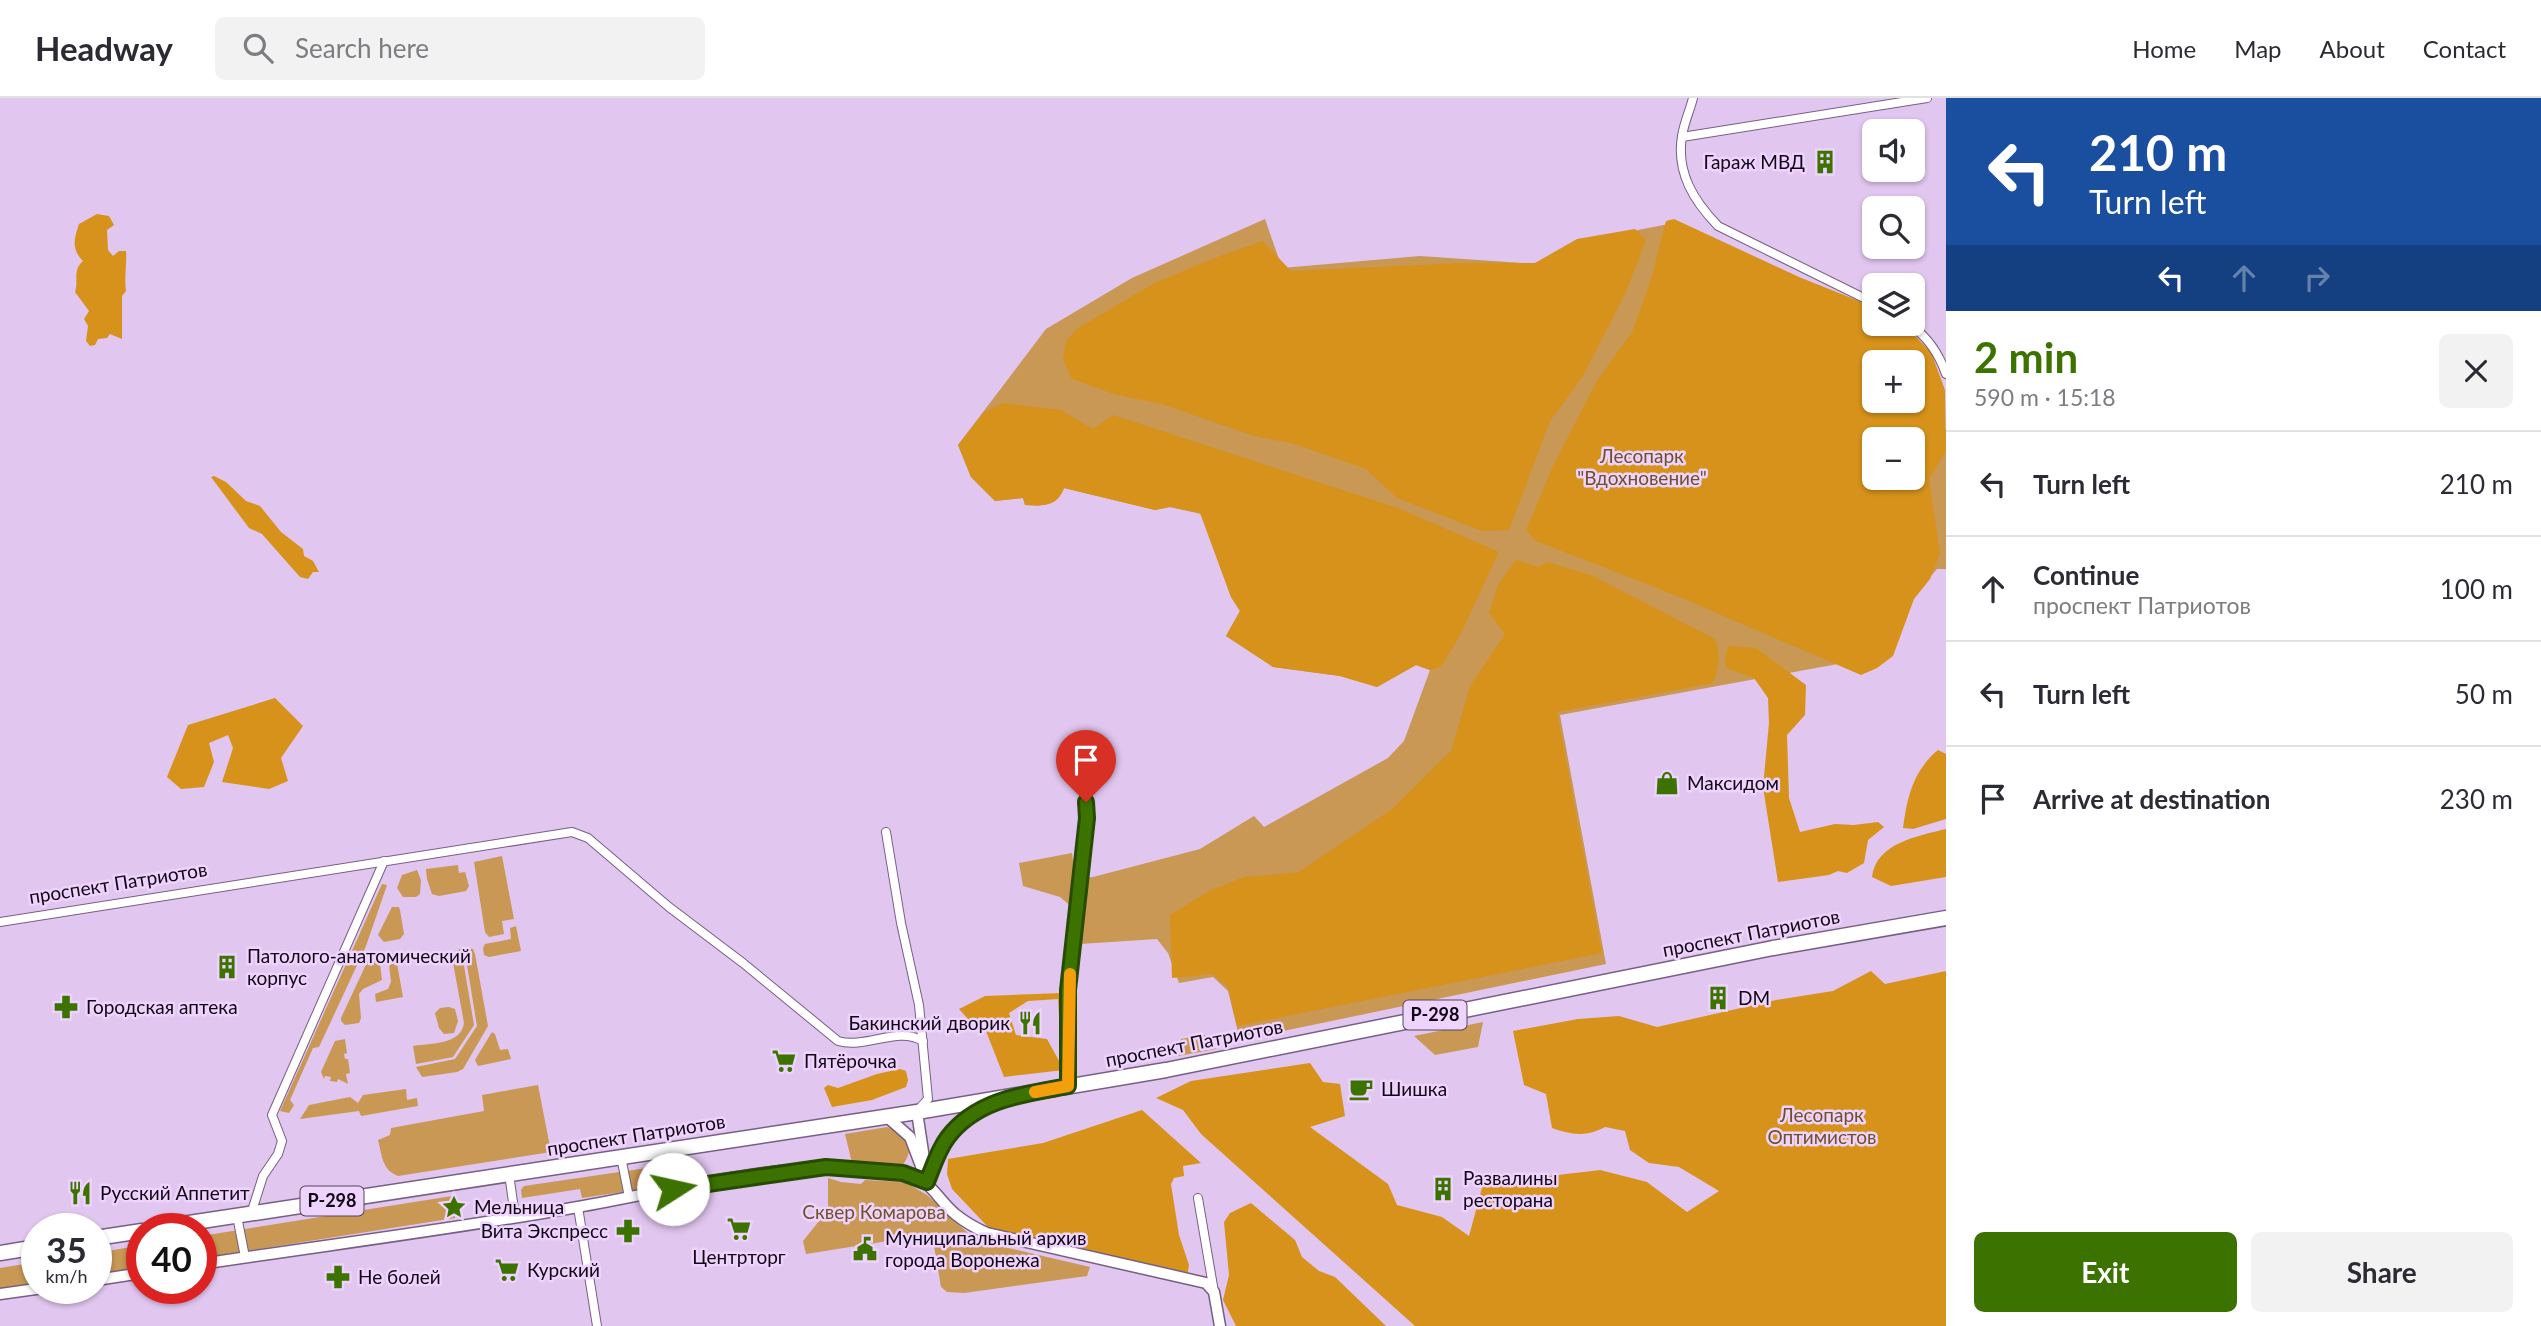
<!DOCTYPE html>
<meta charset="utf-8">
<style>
:root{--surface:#fff;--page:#f2f2f3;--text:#2b2b33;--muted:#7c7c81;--line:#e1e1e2;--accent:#3c7300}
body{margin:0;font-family:Lato,sans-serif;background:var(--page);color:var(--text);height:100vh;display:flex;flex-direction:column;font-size:26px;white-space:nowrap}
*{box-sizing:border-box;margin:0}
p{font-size:23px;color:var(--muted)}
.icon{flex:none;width:38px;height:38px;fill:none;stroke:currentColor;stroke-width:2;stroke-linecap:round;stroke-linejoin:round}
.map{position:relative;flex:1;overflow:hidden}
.sheet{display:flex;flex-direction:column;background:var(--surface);width:595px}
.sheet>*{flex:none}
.hud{background:#1a4fa0;color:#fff;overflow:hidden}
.tools{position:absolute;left:1862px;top:21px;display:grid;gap:14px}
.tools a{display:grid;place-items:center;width:63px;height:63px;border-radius:10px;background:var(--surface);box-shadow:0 2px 5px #0004;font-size:35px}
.speed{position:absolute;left:21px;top:1115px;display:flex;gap:14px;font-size:35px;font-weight:700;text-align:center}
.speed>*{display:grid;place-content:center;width:91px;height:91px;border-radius:50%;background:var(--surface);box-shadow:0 2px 5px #0004;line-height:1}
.speed small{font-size:18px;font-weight:400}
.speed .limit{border:10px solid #d22;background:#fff;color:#111}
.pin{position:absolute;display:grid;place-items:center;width:60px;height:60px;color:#fff;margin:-72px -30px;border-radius:50% 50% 50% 0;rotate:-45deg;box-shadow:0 0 7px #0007}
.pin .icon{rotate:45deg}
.me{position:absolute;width:77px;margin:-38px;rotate:80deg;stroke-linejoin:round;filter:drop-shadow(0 0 5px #0008)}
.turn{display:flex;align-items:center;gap:24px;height:147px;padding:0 28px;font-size:32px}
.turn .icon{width:91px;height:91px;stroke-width:2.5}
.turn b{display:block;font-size:49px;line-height:60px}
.lanes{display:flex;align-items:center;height:66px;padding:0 28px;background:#0003;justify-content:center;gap:35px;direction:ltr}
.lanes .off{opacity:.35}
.round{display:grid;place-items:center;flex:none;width:74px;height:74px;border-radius:10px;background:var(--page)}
.headline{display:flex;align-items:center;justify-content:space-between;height:119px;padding:0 28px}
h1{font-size:42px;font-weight:700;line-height:52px;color:var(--accent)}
.cta{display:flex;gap:14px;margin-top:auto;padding:14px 28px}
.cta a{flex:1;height:80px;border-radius:10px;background:var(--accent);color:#fff;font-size:28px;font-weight:700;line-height:80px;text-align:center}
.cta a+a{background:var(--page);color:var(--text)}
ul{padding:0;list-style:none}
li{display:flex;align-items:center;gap:21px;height:105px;padding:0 28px;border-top:2px solid var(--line)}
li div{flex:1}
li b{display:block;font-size:26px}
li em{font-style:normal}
header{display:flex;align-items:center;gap:42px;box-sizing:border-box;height:98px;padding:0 35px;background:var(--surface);border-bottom:2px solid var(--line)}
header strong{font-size:33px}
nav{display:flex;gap:38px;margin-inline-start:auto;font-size:24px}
.search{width:490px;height:63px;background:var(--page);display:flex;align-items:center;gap:18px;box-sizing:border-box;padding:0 24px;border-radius:10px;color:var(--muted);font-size:26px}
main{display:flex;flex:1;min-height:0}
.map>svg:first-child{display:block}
.green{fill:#c89854;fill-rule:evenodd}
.forest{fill:#d6921a;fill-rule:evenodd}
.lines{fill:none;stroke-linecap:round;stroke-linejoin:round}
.minor-casing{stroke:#775f83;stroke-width:10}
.tertiary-casing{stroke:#775f83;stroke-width:13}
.trunk-casing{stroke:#775f83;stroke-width:17}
.minor{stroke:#fff;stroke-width:8}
.tertiary{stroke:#fff;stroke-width:10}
.trunk{stroke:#fff;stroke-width:14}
.route-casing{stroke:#274b00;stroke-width:18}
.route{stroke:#3c7300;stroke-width:12}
.slow{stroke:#f59e0b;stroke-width:12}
.labels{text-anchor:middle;stroke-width:5;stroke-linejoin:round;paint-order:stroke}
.shield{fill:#eed3fc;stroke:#53445a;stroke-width:2}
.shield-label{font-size:18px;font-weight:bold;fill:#100715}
.poi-label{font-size:19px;fill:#100715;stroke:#eed3fc;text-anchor:start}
.park-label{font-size:19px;fill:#6e5127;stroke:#eed3fc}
.street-label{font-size:19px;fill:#100715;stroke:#eed3fc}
</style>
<header>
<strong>Headway</strong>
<div class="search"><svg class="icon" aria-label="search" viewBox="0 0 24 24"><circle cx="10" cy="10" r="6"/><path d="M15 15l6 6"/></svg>Search here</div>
<nav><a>Home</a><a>Map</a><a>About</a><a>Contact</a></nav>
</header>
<main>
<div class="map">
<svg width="1946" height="1228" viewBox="0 0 1946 1228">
<rect width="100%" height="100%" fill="#e1c6ef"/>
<!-- green -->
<g class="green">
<path d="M1265,121L1282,170L1420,158L1535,166L1577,144L1679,124L1874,226L1909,233L1946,333V471H1937L1911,501L1892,556L1560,617L1606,866L1240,942L1228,893L1213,879L1179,885L1168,855L1157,841L1080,846V816L1060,799L1023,788L1019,765L1072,755L1075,780L1093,779L1200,751L1254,718L1264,729L1388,660L1404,643L1430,572L1416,567L1377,589L1340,578L1273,569L1226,538L1240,513L1231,499L1201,416L1170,409L1155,412L1064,390C1057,409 1043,408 1025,407L1023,400L995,403L971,379L958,347L1046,231L1132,180ZM1874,264H1913V303H1874ZM1874,341H1913V380H1874Z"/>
<path d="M502,758L514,821L502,823L504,836L489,839L485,834L474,764Z"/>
<path d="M458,767L459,775L465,774L469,788L466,793L439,798L432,796L427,781L426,771Z"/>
<path d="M417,772L421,782L420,796L416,799H403L397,790L402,777Z"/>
<path d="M382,786L387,787L366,848L319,949L313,950L290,1002L294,1007L289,1015L280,1013Z"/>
<path d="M392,809H399L400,812L404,836L400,841L384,844L378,837Z"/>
<path d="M516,828L521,853L489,859L484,857L483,850L485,846L511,841L510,830Z"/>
<path d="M464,849L473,851L475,856L488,928L463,971L457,974L422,979L416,969L455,961L477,928Z"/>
<path d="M461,850L474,927L453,959L416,966L413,948C431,945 461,947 464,925L452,859L454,855Z"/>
<path d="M374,859L380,866L382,882L363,891L359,896L361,920L359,925L345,927L341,923V920L369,860Z"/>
<path d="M396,860L403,899L376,904L375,896L388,891L391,884L389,867Z"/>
<path d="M449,909L455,911L458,923L454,935L444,936L439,930L435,915L440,910Z"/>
<path d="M1483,924L1478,949L1435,957L1414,938Z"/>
<path d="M492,934L495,936L500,952L508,951L511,961L478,968L475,962Z"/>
<path d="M1205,937L1216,951L1178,958L1181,941Z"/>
<path d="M345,941L347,955L344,956L345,961H348L350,975L346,976L348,986L338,981L337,984L330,983L331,979L325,978L324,981L321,974L335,943Z"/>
<path d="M538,987L551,1054L398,1078C382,1072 382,1057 378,1042L390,1037L391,1030L484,1013L482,997Z"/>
<path d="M406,991L407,1002L417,1000L418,1008L361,1018L359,1013L300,1021L309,1007L350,999L358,1005L363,997Z"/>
<path d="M887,1029L903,1035L910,1049C908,1059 906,1064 899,1071L852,1065L845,1036Z"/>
<path d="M681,1065L702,1082L582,1100L580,1091L522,1100L521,1092L524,1088Z"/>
<path d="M828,1080L841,1084L861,1086L865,1082L905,1084L927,1097L969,1136L995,1147L1090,1169L1087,1178L964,1195L947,1194L941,1189L932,1136L806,1156L803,1143L828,1112Z"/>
<path d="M452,1098L455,1120L201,1160V1138Z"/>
<path d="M142,1147V1170L96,1177V1155Z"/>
<path d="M37,1164V1186L0,1192V1170Z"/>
</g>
<!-- forest -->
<g class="forest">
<path d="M97,116L109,118L114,127L107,132L108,152L113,158L119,153H126C127,167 124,179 126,193L122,198V241L110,236L107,240L98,241L95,247L90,248L86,243L88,228L84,221L89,213L75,194C79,182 72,173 83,163C71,151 74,141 79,126Z"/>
<path d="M1674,121L1799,179L1874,209V226H1903L1931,254L1945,292L1946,353L1929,381L1940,455L1930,481L1914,501L1893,558L1877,570L1861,577L1675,497L1536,443L1526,432L1554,366L1597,283L1632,234L1651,182L1666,123ZM1874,264H1913V303H1874ZM1874,341H1913V380H1874Z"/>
<path d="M1635,131L1646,142L1625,196L1583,278L1550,323L1509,432L1482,433L1397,400L1366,371L1295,346L1254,338L1162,306L1117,297L1072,281L1063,261L1066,243L1078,230L1155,185L1212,161L1263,143L1291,173L1460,165H1535L1577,141Z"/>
<path d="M1002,305L1061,312L1093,331L1113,317L1398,410L1499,454L1460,537L1441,569L1430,572L1416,567L1377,589L1340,578L1273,569L1226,538L1240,513L1231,499L1200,415L1170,409L1155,412L1064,390C1057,409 1043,408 1025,407L1023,400L995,403L971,379L958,347L983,315Z"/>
<path d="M214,378L226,384L246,403L260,408L281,434L303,451L304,458L313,463L319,474H313L308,481L300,479L262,436L249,430L211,379Z"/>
<path d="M1516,462L1539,469L1547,464L1591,477L1715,541C1721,557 1719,570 1713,585L1557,614L1602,855L1237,928L1228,889L1212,876L1172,880L1170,817L1211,792L1244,779L1299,774L1392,711L1451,653L1470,588L1505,536L1489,515L1498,487Z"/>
<path d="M1728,548L1756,550L1806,587L1805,617L1787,637L1789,700L1800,734L1835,726L1854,727L1878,724L1884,729L1868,742L1864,765L1847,775L1838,773L1829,777L1778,784L1763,689L1769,625L1768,600L1754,580L1726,570L1725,561Z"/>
<path d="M275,600L303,628L281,660L288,683L269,691L222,684L233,650L228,637L209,645L214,664L204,689L181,691L167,679L188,627Z"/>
<path d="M1938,652L1946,656V721L1913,731L1903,730C1907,699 1913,673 1938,652Z"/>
<path d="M1946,731V779L1891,788L1872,779C1876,745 1918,738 1946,731Z"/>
<path d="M1871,873L1885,886L1946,873V1228H1415L1201,1036L1183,1012L1156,1000L1191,983L1310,965L1323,984L1340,986L1345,1018L1310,1029L1388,1086L1397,1107L1442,1119L1469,1138L1483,1086L1600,1072L1647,1084L1687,1114L1719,1093L1679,1069L1649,1065L1630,1052L1625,1033L1605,1029C1587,1039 1571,1037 1552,1030L1546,996L1524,987L1513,933L1578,921L1619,918L1657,929L1776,902L1833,893Z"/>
<path d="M1063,895L1065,933L1060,934L1058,901L1028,903L1009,915L1016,937L1047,941L1064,972L1004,979L984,928L968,921L959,911L985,898Z"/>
<path d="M900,971L906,973L908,982L906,989L872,1002L832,1009L824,990L828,987L838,990L877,976Z"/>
<path d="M1142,1012L1201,1065L1183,1068L1184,1078L1174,1080L1171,1086L1179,1137L1189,1167L1187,1179L1008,1138L988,1129L952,1091L947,1076L948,1061L1043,1045Z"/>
<path d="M1251,1105L1295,1142L1302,1159L1319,1173L1335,1179L1386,1228H1236L1223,1202L1229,1177L1224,1124L1230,1115Z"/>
</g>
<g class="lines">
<!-- minor casing -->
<g class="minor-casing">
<g id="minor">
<path d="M1693,0C1690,12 1684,25 1682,38C1676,75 1694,103 1718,128L1874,205"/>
<path d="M1682,39L1927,0"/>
<path d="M1909,226C1927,238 1939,256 1946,276"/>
<path d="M886,734L901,825L919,907L928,1001L919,1011"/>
<path d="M0,824L572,734L588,740L669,809L743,865L838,943C867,951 897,928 923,943"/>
<path d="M1068,988V892L1087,720L1085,688"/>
<path d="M659,1055L699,1086"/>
<path d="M621,1059L629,1099"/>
<path d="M509,1076L515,1118"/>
<path d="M1198,1100L1214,1194"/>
<path d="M578,1109L597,1228"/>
<path d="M251,1116L263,1078L278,1056L282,1043L272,1017L384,763"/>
<path d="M237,1118L245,1159"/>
</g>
</g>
<!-- tertiary casing -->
<g class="tertiary-casing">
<g id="tertiary">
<path d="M917,1014L925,1067"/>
<path d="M886,1018L910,1039L927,1084"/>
<path d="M927,1084C946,1038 955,1026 999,1003"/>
<path d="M201,1166C327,1147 453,1131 578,1109C681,1091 798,1057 903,1075C931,1080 935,1099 955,1116C965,1124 975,1130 987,1135L1206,1185L1214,1194L1220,1228"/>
<path d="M96,1182L142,1175"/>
<path d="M0,1196L43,1190"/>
</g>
</g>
<!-- trunk casing -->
<g class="trunk-casing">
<g id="trunk">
<path d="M156,1130L917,1014L1166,972L1773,850L1946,820"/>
<path d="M96,1140L142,1133"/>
<path d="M0,1155L37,1149"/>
</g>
</g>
<!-- minor -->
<use href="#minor" class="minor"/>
<!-- tertiary -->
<use href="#tertiary" class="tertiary"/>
<!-- trunk -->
<use href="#trunk" class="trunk"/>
</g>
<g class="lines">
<!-- route casing -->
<g class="route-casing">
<path id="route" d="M673,1091L826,1069L903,1075L927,1084C933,1069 938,1052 948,1039C977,1001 1025,996 1068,988V892L1087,720L1086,704"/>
</g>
<!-- route -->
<use href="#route" class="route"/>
<!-- slow -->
<path class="slow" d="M1035,994L1068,988L1070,876"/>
</g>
<!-- icons -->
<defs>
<g id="building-bare" transform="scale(1.89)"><path d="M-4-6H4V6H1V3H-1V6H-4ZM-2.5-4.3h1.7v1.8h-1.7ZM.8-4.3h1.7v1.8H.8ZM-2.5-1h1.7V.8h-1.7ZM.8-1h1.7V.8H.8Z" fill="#3c7300" stroke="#eed3fc" stroke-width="2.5" paint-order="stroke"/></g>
<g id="shop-bare" transform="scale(1.89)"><path d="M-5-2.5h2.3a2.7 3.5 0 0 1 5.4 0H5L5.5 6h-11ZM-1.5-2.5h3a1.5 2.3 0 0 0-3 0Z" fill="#3c7300" stroke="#eed3fc" stroke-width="2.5" paint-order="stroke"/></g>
<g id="pharmacy-bare" transform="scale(1.89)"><path d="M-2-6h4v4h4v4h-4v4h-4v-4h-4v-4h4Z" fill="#3c7300" stroke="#eed3fc" stroke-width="2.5" paint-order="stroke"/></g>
<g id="restaurant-bare" transform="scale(1.89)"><path d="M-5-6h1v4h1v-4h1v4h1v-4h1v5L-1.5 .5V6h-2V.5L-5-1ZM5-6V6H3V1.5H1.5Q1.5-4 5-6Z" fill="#3c7300" stroke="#eed3fc" stroke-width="2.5" paint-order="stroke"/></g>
<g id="supermarket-bare" transform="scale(1.89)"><path d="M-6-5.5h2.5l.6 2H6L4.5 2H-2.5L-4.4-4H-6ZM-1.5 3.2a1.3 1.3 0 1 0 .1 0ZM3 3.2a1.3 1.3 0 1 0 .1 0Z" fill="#3c7300" stroke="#eed3fc" stroke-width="2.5" paint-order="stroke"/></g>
<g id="cafe-bare" transform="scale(1.89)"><path d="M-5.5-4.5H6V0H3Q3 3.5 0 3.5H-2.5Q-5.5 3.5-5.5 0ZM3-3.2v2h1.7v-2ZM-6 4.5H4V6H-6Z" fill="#3c7300" stroke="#eed3fc" stroke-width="2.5" paint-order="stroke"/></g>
<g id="sight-bare" transform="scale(1.89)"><path d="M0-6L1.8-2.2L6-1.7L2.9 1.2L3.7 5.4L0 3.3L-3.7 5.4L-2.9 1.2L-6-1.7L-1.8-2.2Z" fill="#3c7300" stroke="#eed3fc" stroke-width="2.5" paint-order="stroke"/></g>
<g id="civic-bare" transform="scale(1.89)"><path d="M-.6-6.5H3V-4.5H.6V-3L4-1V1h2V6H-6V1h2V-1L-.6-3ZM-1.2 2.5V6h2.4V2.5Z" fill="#3c7300" stroke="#eed3fc" stroke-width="2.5" paint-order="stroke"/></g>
</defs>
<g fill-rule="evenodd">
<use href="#building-bare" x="1825" y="64"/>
<use href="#shop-bare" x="1667" y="685"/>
<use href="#building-bare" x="227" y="869"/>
<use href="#building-bare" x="1718" y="900"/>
<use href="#pharmacy-bare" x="66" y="909"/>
<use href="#restaurant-bare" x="1030" y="925"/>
<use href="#supermarket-bare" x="784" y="963"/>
<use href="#cafe-bare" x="1361" y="991"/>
<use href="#building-bare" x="1443" y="1091"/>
<use href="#restaurant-bare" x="80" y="1095"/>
<use href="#sight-bare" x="454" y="1109"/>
<use href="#supermarket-bare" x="739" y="1131"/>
<use href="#pharmacy-bare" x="628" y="1133"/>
<use href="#civic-bare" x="865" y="1151"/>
<use href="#supermarket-bare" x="507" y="1172"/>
<use href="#pharmacy-bare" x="338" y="1179"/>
</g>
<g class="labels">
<!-- shield labels -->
<g class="shield">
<rect x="1403.5" y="902.5" width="63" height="29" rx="5"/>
<rect x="300.5" y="1088.5" width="63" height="29" rx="5"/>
</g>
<g class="shield-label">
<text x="1435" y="923">Р-298</text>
<text x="332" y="1109">Р-298</text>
</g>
<!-- poi labels -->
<g class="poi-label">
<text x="1805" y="71" text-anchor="end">Гараж МВД</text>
<text x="1687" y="692">Максидом</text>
<text x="247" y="865">Патолого-анатомический<tspan x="247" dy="22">корпус</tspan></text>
<text x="1738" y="907">DM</text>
<text x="86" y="916">Городская аптека</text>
<text x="1010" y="932" text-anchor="end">Бакинский дворик</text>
<text x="804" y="970">Пятёрочка</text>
<text x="1381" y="998">Шишка</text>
<text x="1463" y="1087">Развалины<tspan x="1463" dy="22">ресторана</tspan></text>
<text x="100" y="1102">Русский Аппетит</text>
<text x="474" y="1116">Мельница</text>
<text x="608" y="1140" text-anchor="end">Вита Экспресс</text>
<text x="885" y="1147">Муниципальный архив<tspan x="885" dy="22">города Воронежа</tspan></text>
<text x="739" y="1166" text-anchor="middle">Центрторг</text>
<text x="527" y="1179">Курский</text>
<text x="358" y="1186">Не болей</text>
</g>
<!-- park labels -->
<g class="park-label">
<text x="1642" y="365">Лесопарк<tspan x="1642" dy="22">"Вдохновение"</tspan></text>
<text x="1822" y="1024">Лесопарк<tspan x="1822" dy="22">Оптимистов</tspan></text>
<text x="874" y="1121">Сквер Комарова</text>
</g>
<!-- street labels -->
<g class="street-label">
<text transform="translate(118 785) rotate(-9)" y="7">проспект Патриотов</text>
<text transform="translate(1751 835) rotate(-11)" y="7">проспект Патриотов</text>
<text transform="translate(1194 945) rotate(-11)" y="7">проспект Патриотов</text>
<text transform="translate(636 1037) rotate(-9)" y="7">проспект Патриотов</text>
</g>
</g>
</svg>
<div class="tools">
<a><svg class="icon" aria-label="sound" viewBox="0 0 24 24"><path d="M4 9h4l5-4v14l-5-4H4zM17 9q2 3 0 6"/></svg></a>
<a><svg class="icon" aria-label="search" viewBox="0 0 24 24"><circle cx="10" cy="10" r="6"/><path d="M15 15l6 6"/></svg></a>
<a><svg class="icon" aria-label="layers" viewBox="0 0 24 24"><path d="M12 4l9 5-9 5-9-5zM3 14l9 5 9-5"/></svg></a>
<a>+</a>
<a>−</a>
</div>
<div class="speed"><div>35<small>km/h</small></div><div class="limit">40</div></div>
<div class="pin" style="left:1086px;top:704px;background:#d93025"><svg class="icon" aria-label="arrive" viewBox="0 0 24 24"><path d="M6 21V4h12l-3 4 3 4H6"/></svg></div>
<svg class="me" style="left:673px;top:1091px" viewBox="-20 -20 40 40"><circle r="19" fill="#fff"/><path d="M0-13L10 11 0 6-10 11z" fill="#3c7300"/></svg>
</div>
<section class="sheet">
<div class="hud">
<div class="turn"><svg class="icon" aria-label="left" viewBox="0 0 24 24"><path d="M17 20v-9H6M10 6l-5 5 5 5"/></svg><div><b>210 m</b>Turn left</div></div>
<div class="lanes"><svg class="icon" aria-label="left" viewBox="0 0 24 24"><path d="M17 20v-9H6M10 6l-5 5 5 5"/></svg><svg class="icon off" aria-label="ahead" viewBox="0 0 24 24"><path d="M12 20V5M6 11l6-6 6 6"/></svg><svg class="icon off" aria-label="right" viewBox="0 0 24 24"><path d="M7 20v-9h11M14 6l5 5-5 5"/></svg></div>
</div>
<div class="headline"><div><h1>2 min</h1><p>590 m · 15:18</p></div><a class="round"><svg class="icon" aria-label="close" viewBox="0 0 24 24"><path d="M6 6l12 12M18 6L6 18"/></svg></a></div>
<ul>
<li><svg class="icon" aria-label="left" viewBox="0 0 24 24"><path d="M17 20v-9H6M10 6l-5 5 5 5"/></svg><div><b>Turn left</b></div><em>210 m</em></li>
<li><svg class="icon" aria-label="ahead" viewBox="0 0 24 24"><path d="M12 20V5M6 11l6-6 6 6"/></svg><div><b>Continue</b><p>проспект Патриотов</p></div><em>100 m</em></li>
<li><svg class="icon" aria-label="left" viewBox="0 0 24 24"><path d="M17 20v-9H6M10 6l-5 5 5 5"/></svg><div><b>Turn left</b></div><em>50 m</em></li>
<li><svg class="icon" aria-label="arrive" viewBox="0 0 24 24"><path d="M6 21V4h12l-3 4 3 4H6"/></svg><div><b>Arrive at destination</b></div><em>230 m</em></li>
</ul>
<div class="cta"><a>Exit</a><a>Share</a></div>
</section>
</main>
